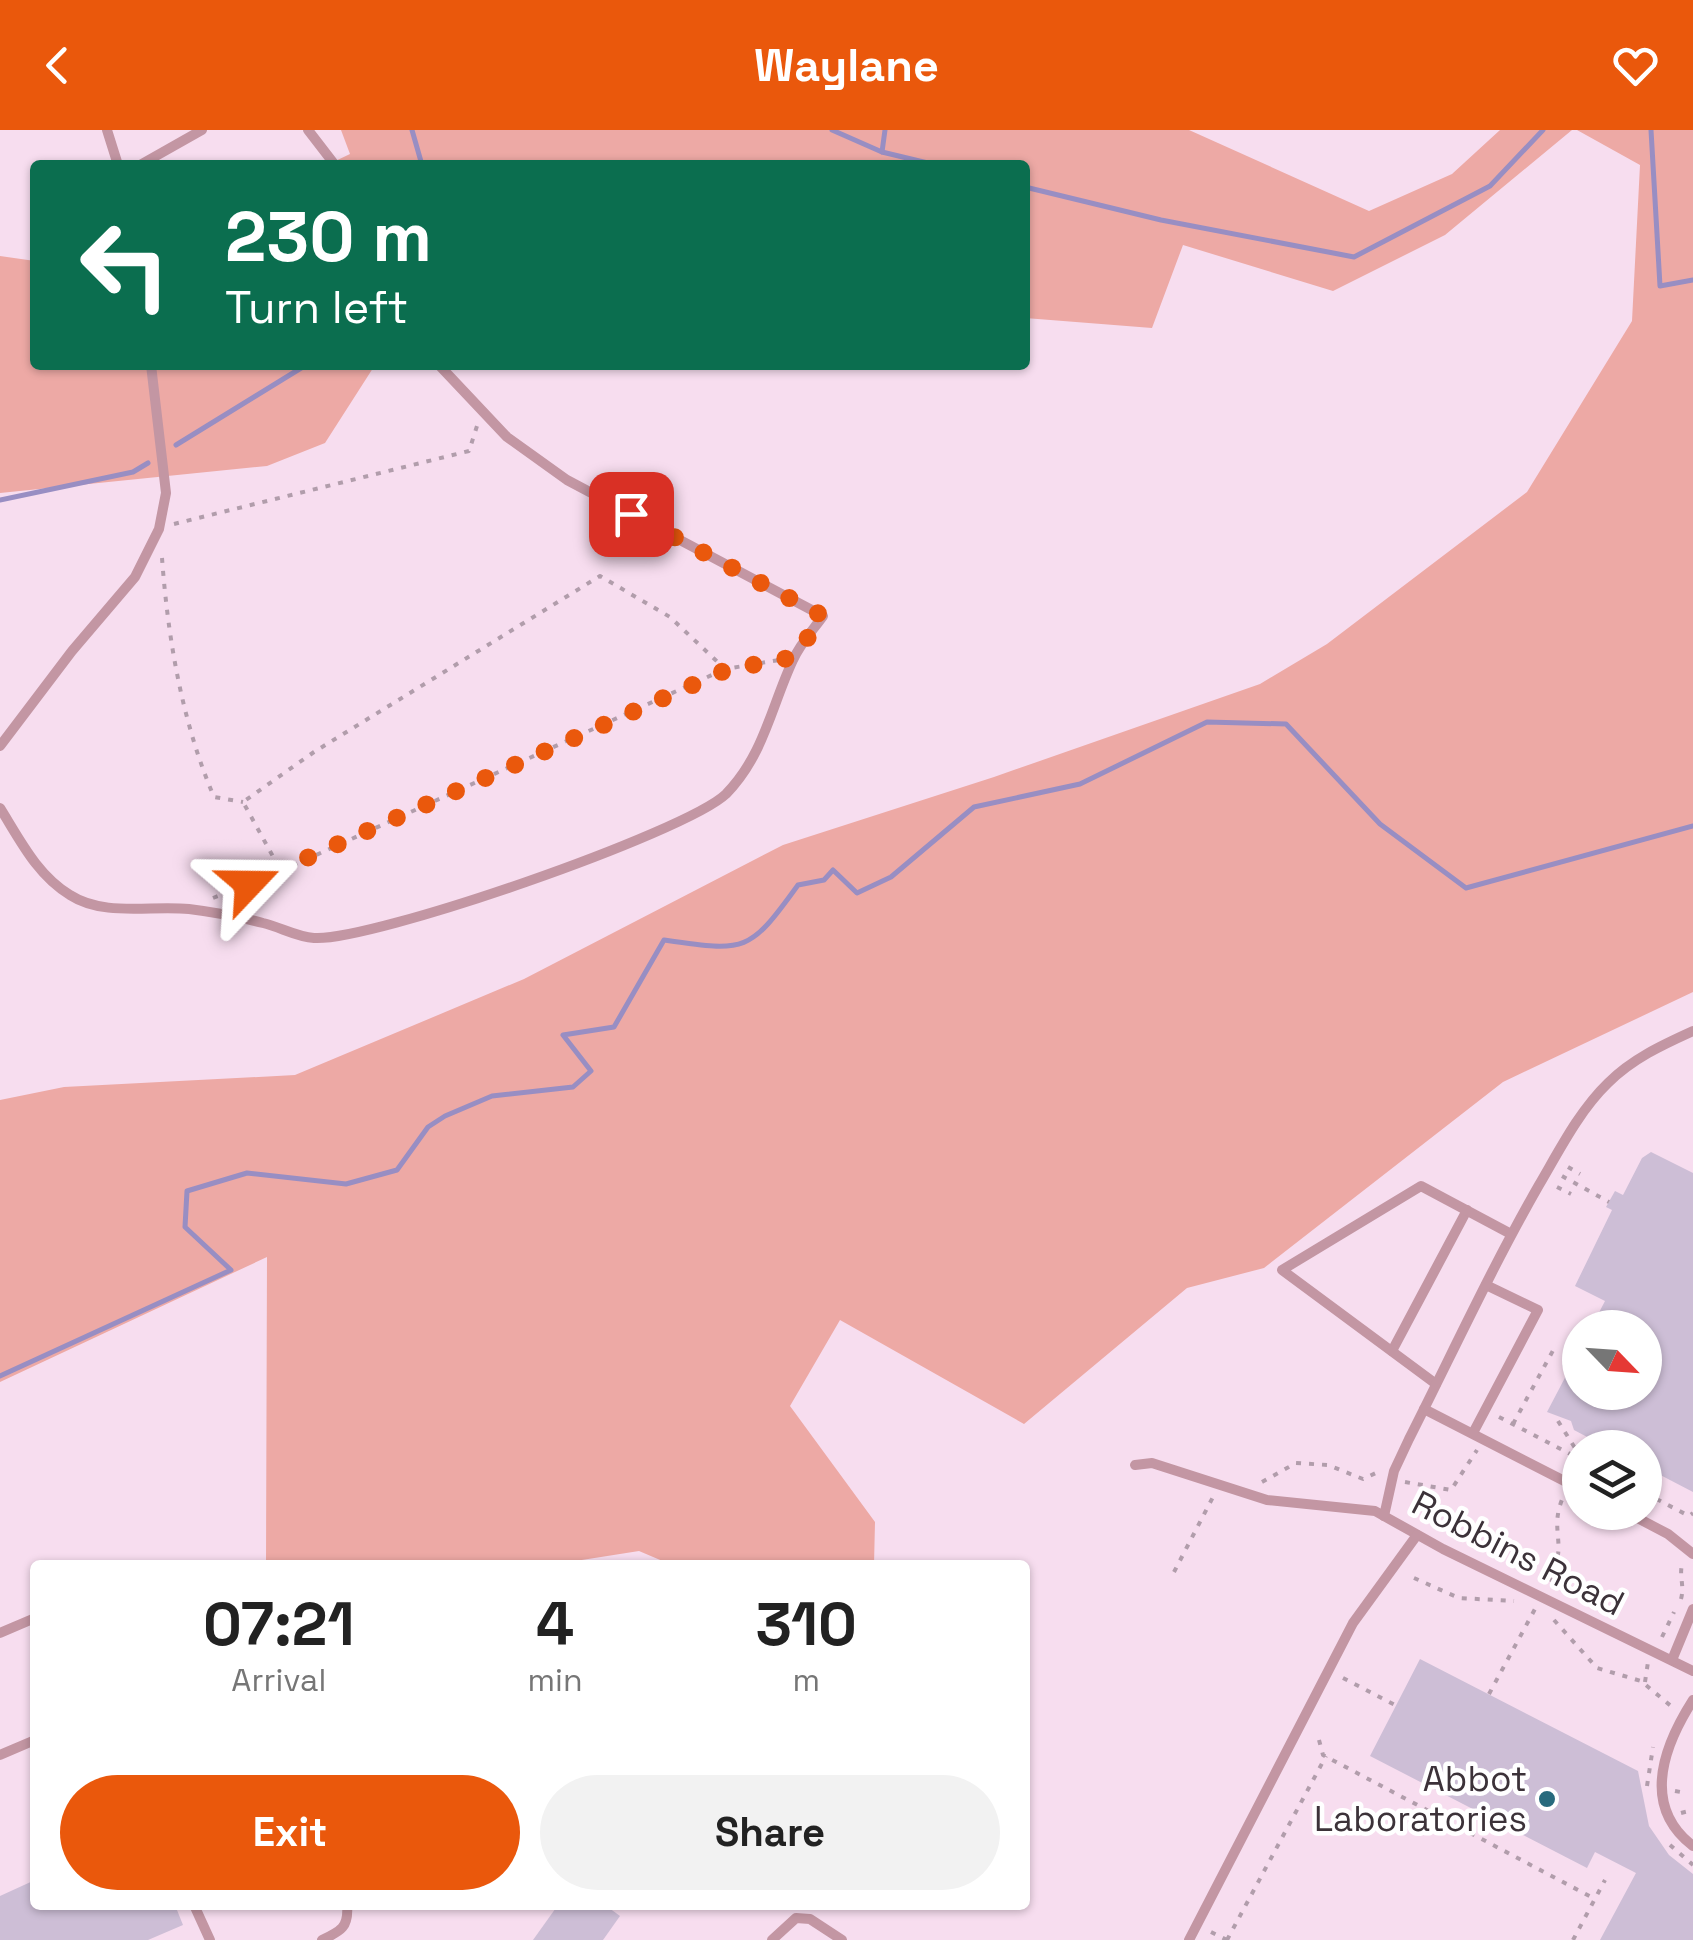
<!DOCTYPE html>
<style>
:root{--surface:#fff;--page:#f2f2f2;--text:#222;--muted:#767676;--accent:#ea580c}
body{margin:0;font-family:"Space Grotesk",sans-serif;background:var(--page);color:var(--text);height:100vh;display:flex;flex-direction:column;font-size:38px;white-space:nowrap}
*{box-sizing:border-box;margin:0}
p{font-size:32px;color:var(--muted)}
.icon{flex:none;width:55px;height:55px;fill:none;stroke:currentColor;stroke-width:2;stroke-linecap:round;stroke-linejoin:round}
.map{position:relative;flex:1;overflow:hidden}
.drawer{position:absolute;left:30px;top:1430px;width:1000px;height:350px;display:flex;flex-direction:column;background:var(--surface);border-radius:10px;box-shadow:0 2px 8px #0004}
.drawer>*{flex:none}
.guide{position:absolute;left:30px;top:30px;width:1000px;height:210px;border-radius:10px;box-shadow:0 2px 8px #0004;background:#0b6e4f;color:#fff;overflow:hidden}
.needle{width:65px;rotate:115deg}
.buttons{position:absolute;left:1562px;top:1180px;display:grid;gap:20px}
.buttons a{display:grid;place-items:center;width:100px;height:100px;border-radius:50%;background:var(--surface);box-shadow:0 2px 8px #0004;font-size:50px}
.pin{position:absolute;display:grid;place-items:center;width:85px;height:85px;color:#fff;margin:-42px;border-radius:20px;box-shadow:0 5px 15px #0006}
.me{position:absolute;width:110px;margin:-55px;rotate:67deg;stroke-linejoin:round;filter:drop-shadow(0 0 8px #0008)}
.turn{display:flex;align-items:center;gap:35px;height:210px;padding:0 30px;font-size:45px}
.turn .icon{width:130px;height:130px;stroke-width:2.5}
.turn b{display:block;font-size:70px;line-height:85px}
.eta{display:flex;justify-content:space-evenly;align-items:center;height:170px;text-align:center}
.eta b{font-size:60px;font-weight:800;line-height:70px}
.button{display:flex;gap:20px;margin-top:auto;padding:20px 30px}
.button a{flex:1;height:115px;border-radius:60px;background:var(--accent);color:#fff;font-size:40px;font-weight:800;line-height:115px;text-align:center}
.button a+a{background:var(--page);color:var(--text)}
header{display:flex;justify-content:space-between;align-items:center;height:130px;padding:0 30px;background:var(--accent);color:#fff;font-size:45px;font-weight:800}
.map>svg:first-child{display:block}
.green{fill:#eda9a5}
.lines{fill:none;stroke-linecap:round;stroke-linejoin:round}
.stream{stroke:#988ec3;stroke-width:5}
.building{fill:#cdbed6}
.path{stroke:#b19dab;stroke-width:4;stroke-dasharray:5 8;stroke-linecap:butt}
.service{stroke:#c396a3;stroke-width:10}
.route{stroke:#ea580c;stroke-width:18;stroke-dasharray:0 32.4}
.poi-dot{fill:#286a7d;stroke:#fff;stroke-width:4}
.labels{text-anchor:middle;stroke-width:9;stroke-linejoin:round;paint-order:stroke}
.street-label{font-size:35px;fill:#3c3239;stroke:#fff}
.poi-label{font-size:35px;fill:#3c3239;stroke:#fff;text-anchor:end}
</style>
<header><svg class="icon" aria-label="back" viewBox="0 0 24 24"><path d="M15 5l-7 7 7 7"/></svg>Waylane<svg class="icon" aria-label="heart" viewBox="0 0 24 24"><path d="M12 20l-8-8c-3-5 5-10 8-4 3-6 11-1 8 4z"/></svg></header>
<div class="map">
<svg width="1693" height="1810" viewBox="0 0 1693 1810">
<rect width="100%" height="100%" fill="#f7ddef"/>
<!-- green -->
<g class="green">
<path d="M341,0H1189L1369,81L1452,44L1500,0H1572L1445,105L1333,161L1183,115L1152,198L1025,188V35H327L350,24Z"/>
<path d="M1577,0H1693V862L1503,952L1264,1138L1187,1158L1024,1294L840,1190L790,1276L875,1392L874,1435H672L639,1421L550,1435H266L267,1127L0,1252V970L64,957L295,945L524,849L783,715L994,647L1260,554L1327,514L1527,362L1632,191L1640,35Z"/>
<path d="M0,126L35,131V235H375L325,313L267,336L0,363Z"/>
</g>
<g class="lines">
<!-- stream -->
<g class="stream">
<path d="M412,0L422,35"/>
<path d="M832,0L882,22L936,35"/>
<path d="M1651,0L1660,156L1693,150"/>
<path d="M882,22L885,0"/>
<path d="M1025,57L1161,90L1354,127L1490,56L1543,0"/>
<path d="M176,315L306,235"/>
<path d="M0,370L133,342L148,333"/>
<path d="M0,1246L231,1140L185,1097L187,1061L247,1043L346,1054L397,1040L428,997L445,986L492,966L573,957L591,941L563,905L614,897L664,810C746,822 749,823 798,755L824,750L833,740L857,763L891,747L974,677L1080,654L1207,592L1286,594L1380,694L1466,758L1693,696"/>
</g>
</g>
<!-- building -->
<g class="building">
<path d="M1651,1022L1693,1043V1362L1645,1337V1318H1608L1574,1300L1571,1291L1547,1282L1569,1240L1562,1236L1580,1199V1262H1645V1198H1591L1605,1171L1575,1156L1612,1080L1606,1077L1615,1061L1623,1065L1642,1028Z"/>
<path d="M1420,1529L1638,1641L1649,1696L1669,1725L1693,1744V1810H1600L1636,1743L1595,1722L1587,1738L1370,1626Z"/>
<path d="M35,1750V1775H175L183,1795L148,1810H0V1766Z"/>
<path d="M558,1775H605L620,1786L603,1810H533Z"/>
</g>
<g class="lines">
<!-- path -->
<g class="path">
<path d="M174,394L469,321L477,296"/>
<path d="M162,428C168,509 182,592 214,667L243,672"/>
<path d="M281,741L725,539"/>
<path d="M213,768L281,741L243,672L314,622L600,446L670,487L725,539L779,530"/>
<path d="M1568,1037L1580,1044"/>
<path d="M1562,1046L1609,1072"/>
<path d="M1557,1057L1571,1064"/>
<path d="M1499,1287L1580,1329"/>
<path d="M1558,1291L1580,1326"/>
<path d="M1513,1294L1556,1215"/>
<path d="M1262,1352L1296,1333L1328,1335L1363,1349L1378,1342"/>
<path d="M1405,1352L1451,1360L1477,1320"/>
<path d="M1645,1363L1689,1386L1693,1383"/>
<path d="M1174,1442L1213,1367"/>
<path d="M1414,1448L1459,1468L1514,1471"/>
<path d="M1549,1451C1570,1412 1547,1402 1564,1365"/>
<path d="M1681,1469C1685,1455 1678,1445 1683,1431"/>
<path d="M1554,1490L1597,1538L1641,1551L1671,1576"/>
<path d="M1662,1507L1674,1482"/>
<path d="M1343,1548L1395,1575"/>
<path d="M1645,1552L1648,1532"/>
<path d="M1489,1564L1535,1479"/>
<path d="M1319,1610L1323,1625L1595,1769"/>
<path d="M1647,1656L1653,1617"/>
<path d="M1675,1661L1686,1663"/>
<path d="M1681,1683L1693,1680"/>
<path d="M1670,1715L1693,1735"/>
<path d="M1211,1802L1227,1810"/>
<path d="M1227,1810L1326,1626"/>
<path d="M1573,1810L1605,1750"/>
</g>
<!-- service -->
<g class="service">
<path d="M107,0L118,35"/>
<path d="M308,0L335,35"/>
<path d="M140,35L202,0"/>
<path d="M0,616L72,521L135,447L159,399L166,363L151,235"/>
<path d="M0,678C20,710 37,745 70,765C104,787 151,775 189,779C213,782 240,787 263,793C280,797 297,807 314,808C370,812 685,703 726,664C764,625 771,577 793,530C800,514 813,500 823,486L567,350L507,307L439,235"/>
<path d="M1392,1221L1467,1080"/>
<path d="M1436,1254L1282,1140L1421,1056L1511,1104"/>
<path d="M1424,1279L1580,1359"/>
<path d="M1473,1303L1538,1180L1486,1155"/>
<path d="M1135,1335L1152,1333L1267,1370L1375,1381L1443,1419L1693,1541"/>
<path d="M1626,1382L1668,1404L1693,1424"/>
<path d="M1384,1386L1394,1341L1409,1309C1452,1224 1492,1137 1539,1055C1559,1021 1579,981 1608,953C1632,929 1662,915 1693,901"/>
<path d="M0,1503L35,1488"/>
<path d="M1672,1530L1693,1479"/>
<path d="M1693,1570C1663,1617 1641,1676 1693,1716"/>
<path d="M0,1625L35,1610"/>
<path d="M194,1775L210,1810"/>
<path d="M322,1810C341,1801 349,1797 347,1775"/>
<path d="M772,1810L796,1788L810,1789L842,1810"/>
<path d="M1189,1810L1353,1493L1417,1405"/>
</g>
</g>
<g class="lines">
<!-- route -->
<path class="route" d="M249,754L726,540L794,527L823,486L631,384"/>
</g>
<!-- markers -->
<circle class="poi-dot" cx="1547" cy="1669" r="10"/>
<g class="labels">
<!-- street labels -->
<g class="street-label">
<text transform="translate(1518 1423) rotate(27)" y="12">Robbins Road</text>
</g>
<!-- poi labels -->
<g class="poi-label">
<text x="1527" y="1661">Abbot<tspan x="1527" dy="40">Laboratories</tspan></text>
</g>
</g>
</svg>
<div class="buttons">
<a><svg class="needle" viewBox="-14 -14 28 28"><path d="M0-13l5 13h-10z" fill="#e53935"/><path d="M0 13l5-13h-10z" fill="#767676"/></svg></a>
<a><svg class="icon" aria-label="layers" viewBox="0 0 24 24"><path d="M12 4l9 5-9 5-9-5zM3 14l9 5 9-5"/></svg></a>
</div>
<div class="pin" style="left:631px;top:384px;background:#d93025"><svg class="icon" aria-label="arrive" viewBox="0 0 24 24"><path d="M6 21V4h12l-3 4 3 4H6"/></svg></div>
<svg class="me" style="left:249px;top:754px" viewBox="-20 -20 40 40"><path d="M0-17L14 15 0 8-14 15z" fill="#ea580c" stroke="#fff" stroke-width="4"/></svg>
<div class="guide">
<div class="turn"><svg class="icon" aria-label="left" viewBox="0 0 24 24"><path d="M17 20v-9H6M10 6l-5 5 5 5"/></svg><div><b>230 m</b>Turn left</div></div>
</div>
<section class="drawer">
<div class="eta">
<div><b>07:21</b><p>Arrival</p></div>
<div><b>4</b><p>min</p></div>
<div><b>310</b><p>m</p></div>
</div>
<div class="button"><a>Exit</a><a>Share</a></div>
</section>
</div>
